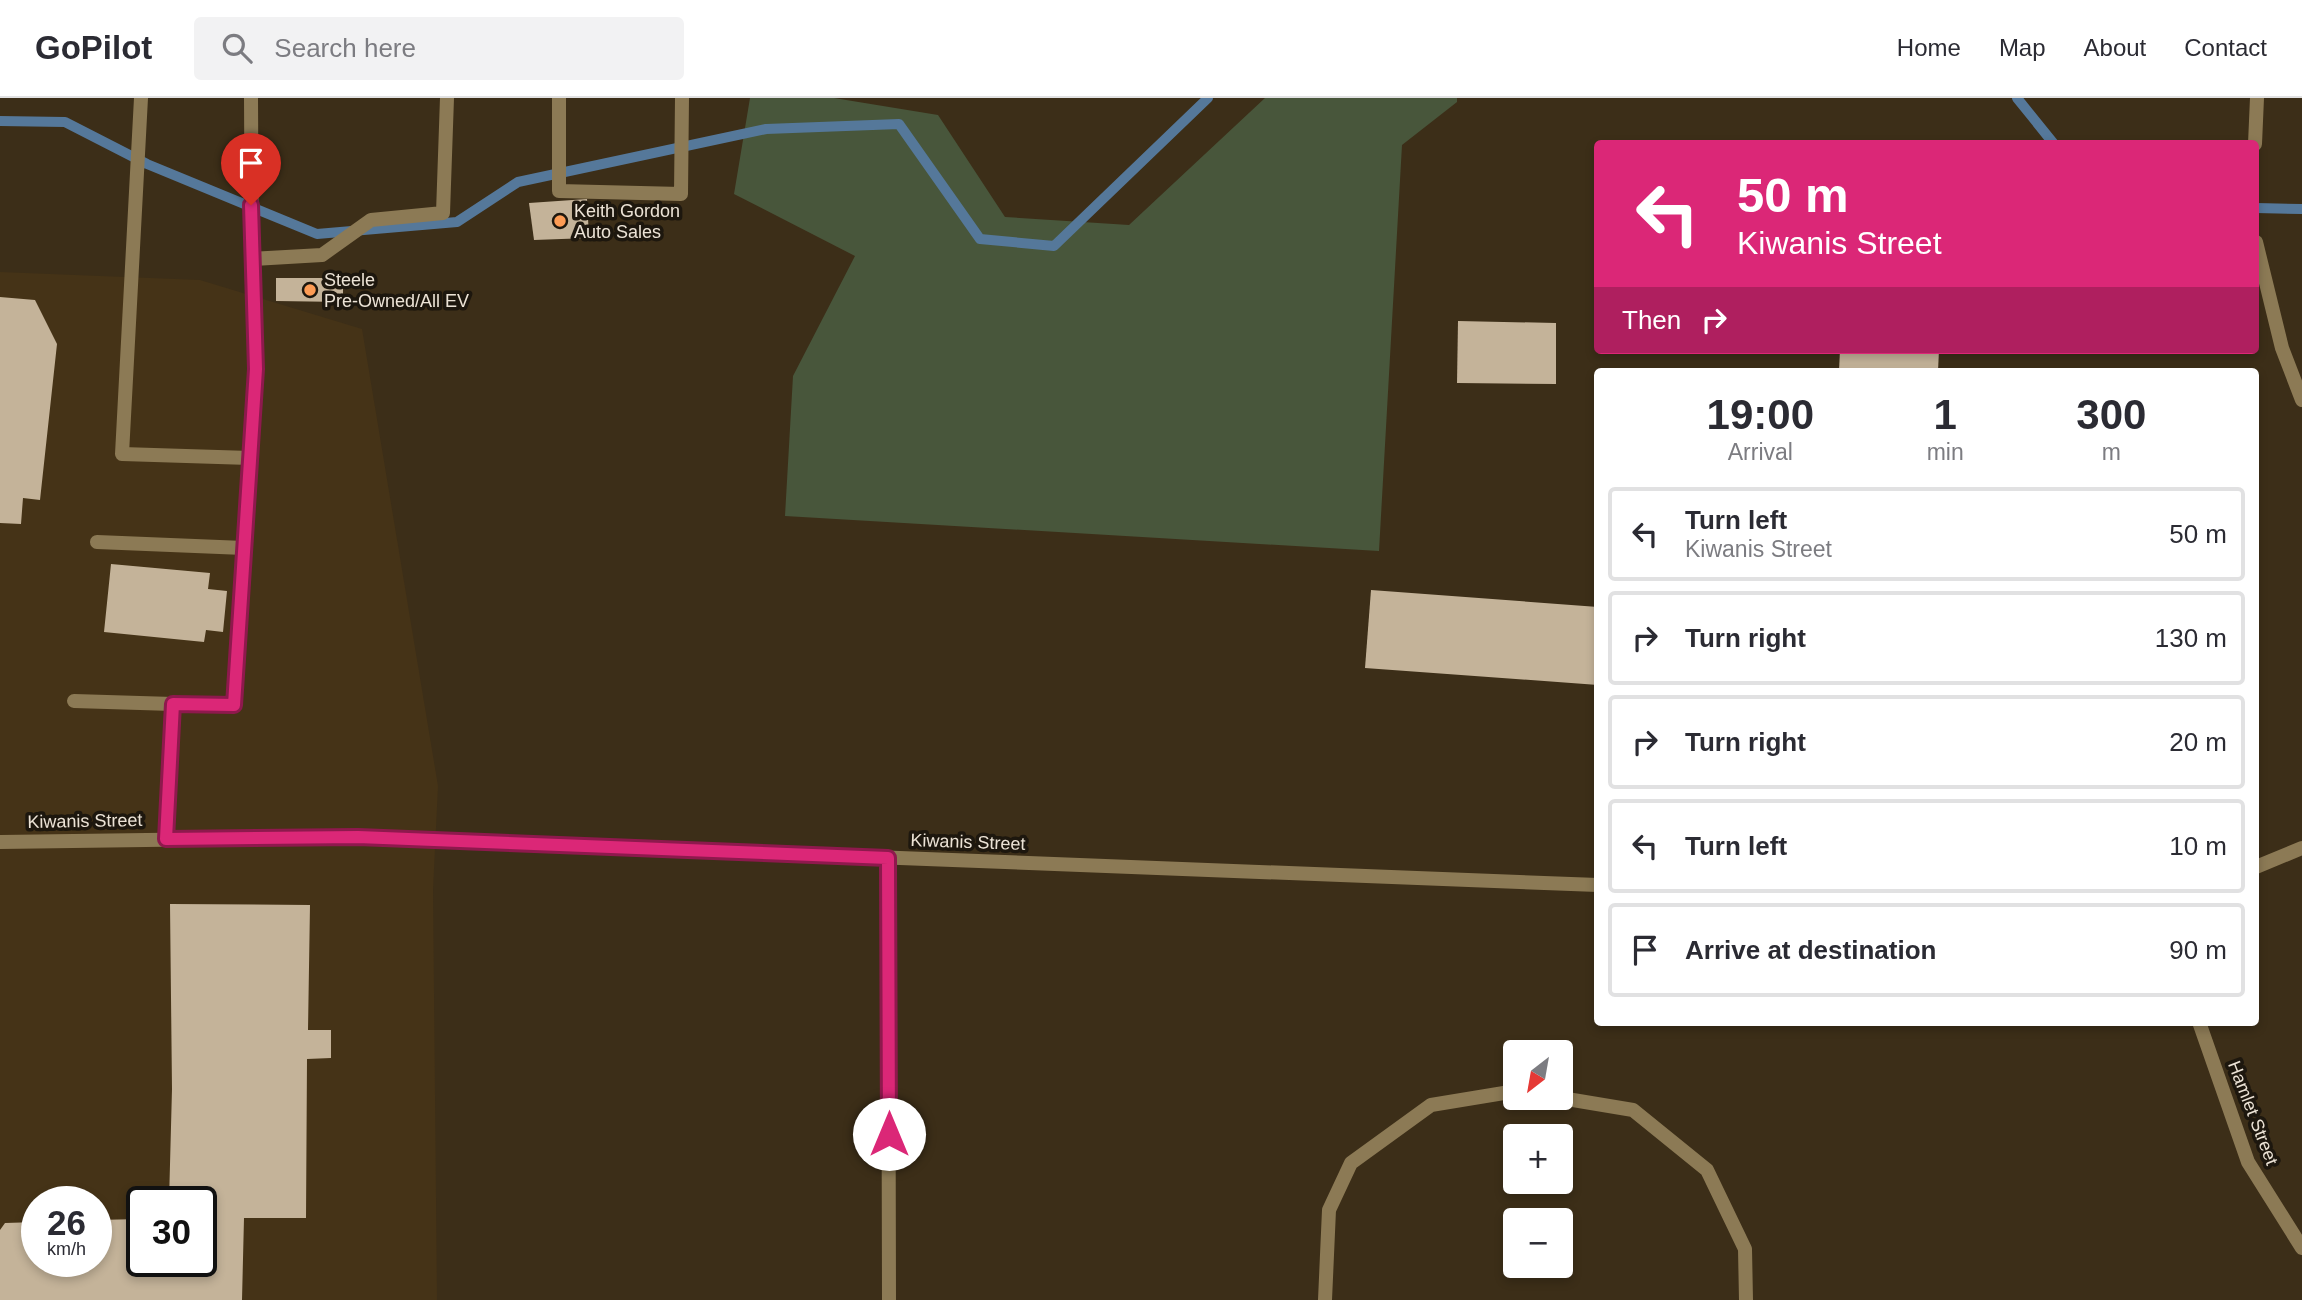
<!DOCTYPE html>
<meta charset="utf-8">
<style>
:root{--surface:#fff;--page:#f2f2f3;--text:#2b2b33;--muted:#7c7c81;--line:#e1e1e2}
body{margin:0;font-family:Helvetica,sans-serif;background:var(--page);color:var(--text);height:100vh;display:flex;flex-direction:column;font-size:26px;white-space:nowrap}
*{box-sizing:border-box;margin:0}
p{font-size:23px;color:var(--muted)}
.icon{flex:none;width:38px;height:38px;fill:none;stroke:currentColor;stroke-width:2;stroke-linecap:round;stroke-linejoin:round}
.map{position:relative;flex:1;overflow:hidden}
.drawer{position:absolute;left:1594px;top:270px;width:665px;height:658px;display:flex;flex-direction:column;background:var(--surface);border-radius:7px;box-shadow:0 4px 10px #0003}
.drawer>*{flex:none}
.hud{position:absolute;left:1594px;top:42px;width:665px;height:214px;border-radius:7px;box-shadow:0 4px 10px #0003;background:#db2777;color:#fff;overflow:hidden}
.needle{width:46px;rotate:211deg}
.buttons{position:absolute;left:1503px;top:942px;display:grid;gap:14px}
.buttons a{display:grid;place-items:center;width:70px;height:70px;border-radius:7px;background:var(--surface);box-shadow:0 4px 10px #0003;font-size:35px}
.speed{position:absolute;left:21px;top:1088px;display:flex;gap:14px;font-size:35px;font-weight:700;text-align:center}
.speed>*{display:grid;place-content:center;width:91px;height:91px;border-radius:50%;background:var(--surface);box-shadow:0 4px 10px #0003;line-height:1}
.speed small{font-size:18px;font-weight:400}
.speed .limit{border:4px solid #111;border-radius:10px;background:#fff;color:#111}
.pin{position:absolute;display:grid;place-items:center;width:60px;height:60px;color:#fff;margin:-72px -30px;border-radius:50% 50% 50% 0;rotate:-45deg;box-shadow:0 0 7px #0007}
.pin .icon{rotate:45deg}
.me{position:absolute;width:77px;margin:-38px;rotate:0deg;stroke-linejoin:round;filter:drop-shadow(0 0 5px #0008)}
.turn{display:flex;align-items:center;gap:24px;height:147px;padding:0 28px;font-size:32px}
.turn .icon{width:91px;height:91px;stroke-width:2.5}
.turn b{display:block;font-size:49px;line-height:60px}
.then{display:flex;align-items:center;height:66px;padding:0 28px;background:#0003;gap:14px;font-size:26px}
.eta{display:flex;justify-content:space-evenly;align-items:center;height:119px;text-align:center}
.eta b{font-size:42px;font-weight:700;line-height:49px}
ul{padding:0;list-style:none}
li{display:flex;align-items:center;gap:21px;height:94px;margin:0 14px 10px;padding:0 14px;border:4px solid var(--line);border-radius:7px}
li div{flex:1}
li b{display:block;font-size:26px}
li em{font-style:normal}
header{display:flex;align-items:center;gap:42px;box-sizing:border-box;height:98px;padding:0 35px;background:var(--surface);border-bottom:2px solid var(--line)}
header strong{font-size:33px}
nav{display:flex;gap:38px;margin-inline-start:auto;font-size:24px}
.search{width:490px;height:63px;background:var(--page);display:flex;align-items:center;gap:18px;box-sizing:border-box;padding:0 24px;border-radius:7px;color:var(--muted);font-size:26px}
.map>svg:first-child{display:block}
.built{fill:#453317;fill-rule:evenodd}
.green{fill:#48563b}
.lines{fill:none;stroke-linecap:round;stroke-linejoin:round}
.stream{stroke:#55789a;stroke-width:10}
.building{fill:#c4b399}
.service{stroke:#8c7a55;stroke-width:14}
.minor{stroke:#8c7a55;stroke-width:14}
.tertiary{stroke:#8c7a55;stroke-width:14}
.route-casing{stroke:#8e194d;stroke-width:18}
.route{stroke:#db2777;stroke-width:12}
.poi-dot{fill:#fd9c55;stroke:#1d170e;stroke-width:2.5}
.labels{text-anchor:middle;stroke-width:7;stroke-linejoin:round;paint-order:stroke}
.poi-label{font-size:18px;fill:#ece3d6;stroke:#1d170e;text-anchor:start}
.street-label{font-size:18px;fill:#ece3d6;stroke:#1d170e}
</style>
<header>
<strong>GoPilot</strong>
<div class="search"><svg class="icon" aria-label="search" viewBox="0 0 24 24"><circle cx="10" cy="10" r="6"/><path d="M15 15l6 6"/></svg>Search here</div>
<nav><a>Home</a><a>Map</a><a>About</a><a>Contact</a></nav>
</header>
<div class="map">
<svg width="2302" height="1202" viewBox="0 0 2302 1202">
<rect width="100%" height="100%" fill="#3c2e18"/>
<!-- built -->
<path class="built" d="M0,174L200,182L362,231L438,688L433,792L437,1202H0ZM37,1104H96V1164H37ZM142,1104H201V1164H142Z"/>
<!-- green -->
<path class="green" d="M750,0H834L938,17L1005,119L1129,127L1265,0H1457V4L1402,47L1379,453L785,418L793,278L855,158L734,96Z"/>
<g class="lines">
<!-- stream -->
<g class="stream">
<path d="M2017,0L2054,46"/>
<path d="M0,23L65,24L147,66L317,136L457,124L518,84L766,31L899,26L980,141L1054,148L1208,0"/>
<path d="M2256,110L2302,111"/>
</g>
</g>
<!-- building -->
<g class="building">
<path d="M587,101L589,140L534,142L529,105Z"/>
<path d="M276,180H343V204L276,203Z"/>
<path d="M0,199L35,202L57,246L40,402L23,400L21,426L0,425Z"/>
<path d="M1458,223L1556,225V286L1457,285Z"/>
<path d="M1840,252H1939L1938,273H1839Z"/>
<path d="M111,466L210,475L208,491L227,493L223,534L206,532L204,544L104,534Z"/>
<path d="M1371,492L1598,509V587L1365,570Z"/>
<path d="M170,806L310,807L308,932H331V960L307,961L306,1120H244L242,1202H0V1132L5,1125L37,1124V1164H96V1122L142,1121V1164H201V1104H169L172,991Z"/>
</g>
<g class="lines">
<!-- service -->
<g class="service">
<path d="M141,0L122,356L250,360L244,450"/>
<path d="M559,0V93L681,96L682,0"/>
<path d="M252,161L322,157L371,122L443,115L447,0"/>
<path d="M250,360L256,271L252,187L251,0"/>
<path d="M97,444L244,450L234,607L173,606L166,741"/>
<path d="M74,603L173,606"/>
</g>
<!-- minor -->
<g class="minor">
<path d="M0,744L358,739L1598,787"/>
<path d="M888,760L889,1202"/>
<path d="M2256,769L2302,750"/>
<path d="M2199,924L2248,1064L2302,1150"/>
<path d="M1555,999L1633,1012L1707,1072L1745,1151L1746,1202"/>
<path d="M1325,1202L1329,1112L1351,1065L1431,1007L1516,993"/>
</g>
<!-- tertiary -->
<g class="tertiary">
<path d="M2255,46L2257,0"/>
<path d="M2256,144L2282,250L2302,302"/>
</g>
</g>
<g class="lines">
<!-- route casing -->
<g class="route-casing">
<path id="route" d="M251,107L256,271L234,607L173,606L166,741L358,739L888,760L889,1036"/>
</g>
<!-- route -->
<use href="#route" class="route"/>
</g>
<!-- markers -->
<g class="poi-dot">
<circle cx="560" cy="123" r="7"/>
<circle cx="310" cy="192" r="7"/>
</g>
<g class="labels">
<!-- poi labels -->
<g class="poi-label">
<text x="574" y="119">Keith Gordon<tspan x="574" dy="21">Auto Sales</tspan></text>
<text x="324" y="188">Steele<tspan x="324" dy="21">Pre-Owned/All EV</tspan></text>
</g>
<!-- street labels -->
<g class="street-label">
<text transform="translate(85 723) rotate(-1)" y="6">Kiwanis Street</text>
<text transform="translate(968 744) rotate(2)" y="6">Kiwanis Street</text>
<text transform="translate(2253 1015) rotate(69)" y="6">Hamlet Street</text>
</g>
</g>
</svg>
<div class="buttons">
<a><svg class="needle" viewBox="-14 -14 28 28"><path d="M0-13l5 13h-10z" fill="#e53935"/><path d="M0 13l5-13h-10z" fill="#7c7c81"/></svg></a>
<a>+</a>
<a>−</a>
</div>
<div class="speed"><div>26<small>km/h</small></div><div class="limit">30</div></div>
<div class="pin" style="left:251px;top:107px;background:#d93025"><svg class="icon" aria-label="arrive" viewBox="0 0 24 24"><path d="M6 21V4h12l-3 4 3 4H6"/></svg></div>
<svg class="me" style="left:889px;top:1036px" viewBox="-20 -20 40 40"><circle r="19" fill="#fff"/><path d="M0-13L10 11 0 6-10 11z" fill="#db2777"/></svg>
<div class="hud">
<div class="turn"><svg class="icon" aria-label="left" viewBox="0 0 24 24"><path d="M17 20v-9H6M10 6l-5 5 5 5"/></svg><div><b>50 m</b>Kiwanis Street</div></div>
<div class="then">Then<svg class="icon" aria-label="right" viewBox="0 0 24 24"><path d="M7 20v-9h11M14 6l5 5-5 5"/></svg></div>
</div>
<section class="drawer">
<div class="eta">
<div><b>19:00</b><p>Arrival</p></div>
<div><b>1</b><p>min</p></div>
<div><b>300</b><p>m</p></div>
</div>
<ul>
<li><svg class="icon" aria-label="left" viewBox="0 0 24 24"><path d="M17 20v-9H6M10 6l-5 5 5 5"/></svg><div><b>Turn left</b><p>Kiwanis Street</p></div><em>50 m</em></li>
<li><svg class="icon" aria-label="right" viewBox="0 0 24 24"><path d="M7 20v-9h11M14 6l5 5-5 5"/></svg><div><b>Turn right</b></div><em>130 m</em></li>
<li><svg class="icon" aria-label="right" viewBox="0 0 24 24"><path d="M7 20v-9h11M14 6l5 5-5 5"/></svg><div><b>Turn right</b></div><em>20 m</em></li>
<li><svg class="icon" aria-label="left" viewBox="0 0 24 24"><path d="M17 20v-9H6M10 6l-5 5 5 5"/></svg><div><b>Turn left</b></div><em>10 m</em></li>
<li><svg class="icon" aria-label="arrive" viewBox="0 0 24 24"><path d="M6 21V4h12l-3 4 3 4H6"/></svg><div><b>Arrive at destination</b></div><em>90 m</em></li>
</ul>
</section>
</div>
